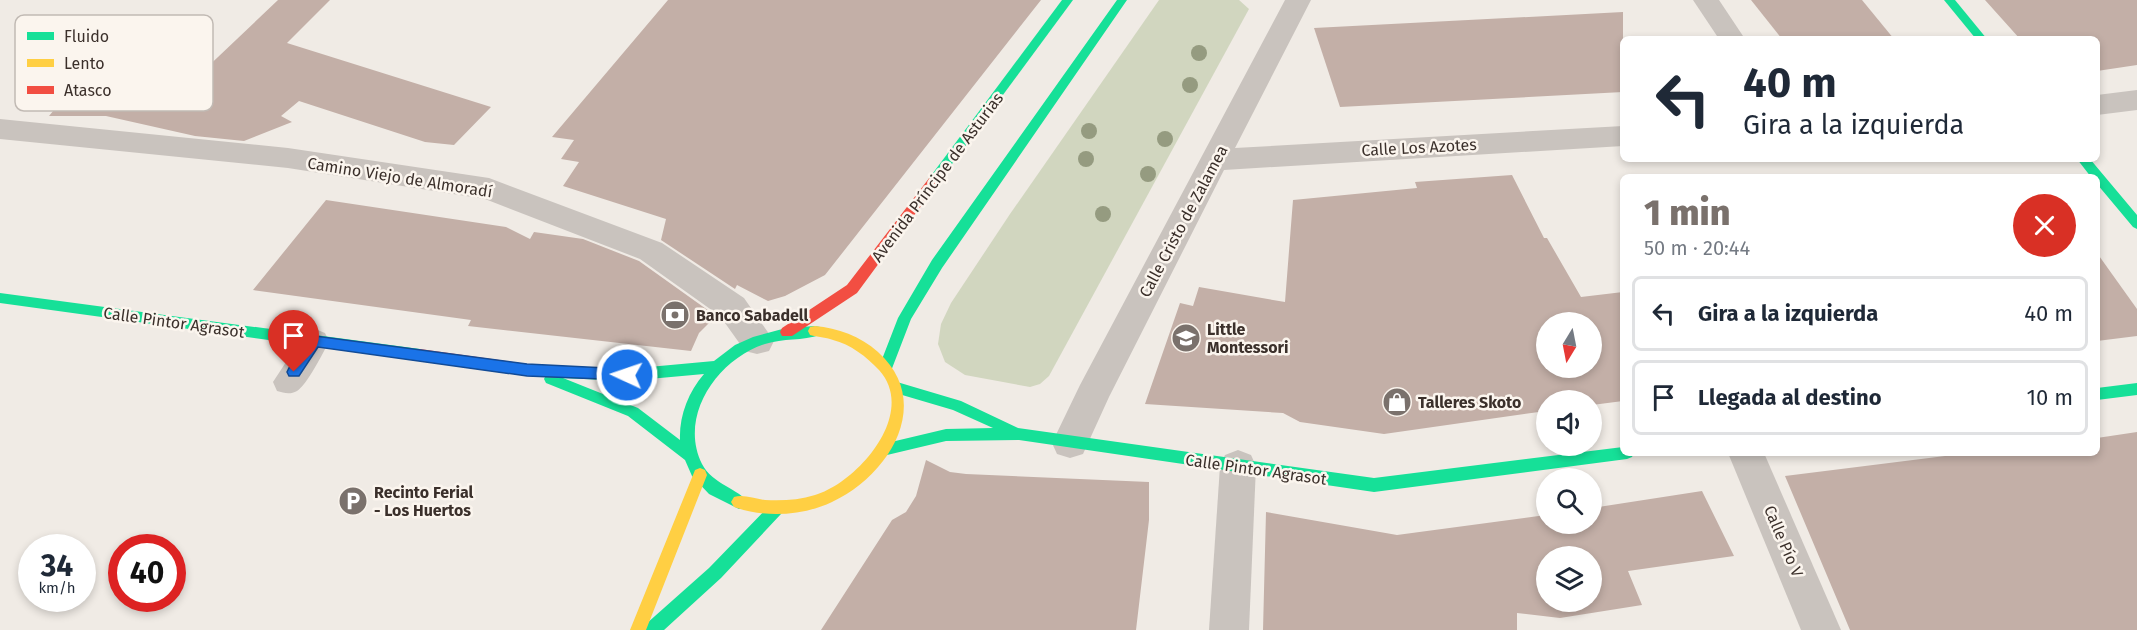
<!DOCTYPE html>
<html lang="es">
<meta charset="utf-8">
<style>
:root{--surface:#fff;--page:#f2f2f3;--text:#1f2937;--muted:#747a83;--line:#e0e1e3;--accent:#7a716c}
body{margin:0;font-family:"Fira Sans",sans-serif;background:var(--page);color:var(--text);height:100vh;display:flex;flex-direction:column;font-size:22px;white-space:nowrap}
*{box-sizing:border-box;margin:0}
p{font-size:20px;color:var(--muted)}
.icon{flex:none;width:33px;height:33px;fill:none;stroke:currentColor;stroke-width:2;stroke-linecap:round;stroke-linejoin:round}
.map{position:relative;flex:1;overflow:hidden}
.details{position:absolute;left:1620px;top:174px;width:480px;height:282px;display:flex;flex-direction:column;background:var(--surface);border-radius:9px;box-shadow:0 3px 9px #0003}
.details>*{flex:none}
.top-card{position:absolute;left:1620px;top:36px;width:480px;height:126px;border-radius:9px;box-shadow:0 3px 9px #0003;background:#fff;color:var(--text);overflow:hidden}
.needle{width:39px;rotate:190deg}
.fabs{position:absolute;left:1536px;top:312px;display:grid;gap:12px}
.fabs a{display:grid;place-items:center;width:66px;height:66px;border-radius:50%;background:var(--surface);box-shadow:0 3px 9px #0003;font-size:30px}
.speed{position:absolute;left:18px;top:534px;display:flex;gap:12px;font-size:30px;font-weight:700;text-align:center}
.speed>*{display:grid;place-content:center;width:78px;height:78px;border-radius:50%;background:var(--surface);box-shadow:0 3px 9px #0003;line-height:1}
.speed small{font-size:15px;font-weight:400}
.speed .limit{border:9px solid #d22;background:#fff;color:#111}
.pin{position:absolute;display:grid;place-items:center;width:51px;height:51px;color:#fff;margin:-62px -26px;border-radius:50% 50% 50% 0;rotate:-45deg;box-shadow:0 0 6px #0007}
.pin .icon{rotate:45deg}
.me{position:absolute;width:66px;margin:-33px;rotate:273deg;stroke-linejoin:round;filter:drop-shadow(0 0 4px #0008)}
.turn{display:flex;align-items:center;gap:21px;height:126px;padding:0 24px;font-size:27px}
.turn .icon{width:78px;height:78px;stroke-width:2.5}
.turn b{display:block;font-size:42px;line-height:51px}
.round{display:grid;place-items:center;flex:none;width:63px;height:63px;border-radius:32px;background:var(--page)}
.overview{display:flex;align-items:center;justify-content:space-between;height:102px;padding:0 24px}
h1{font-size:36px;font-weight:800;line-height:45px;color:var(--accent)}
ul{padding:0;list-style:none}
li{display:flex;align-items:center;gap:18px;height:75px;margin:0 12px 9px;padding:0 12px;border:3px solid var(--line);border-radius:9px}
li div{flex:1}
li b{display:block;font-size:22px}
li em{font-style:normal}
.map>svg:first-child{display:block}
.green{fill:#d1d6bf}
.building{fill:#c3afa7;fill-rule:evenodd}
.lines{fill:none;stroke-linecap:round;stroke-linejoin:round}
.lane{fill:#c9c3be;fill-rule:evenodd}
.street{fill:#c9c3be;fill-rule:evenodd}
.fast{fill:#16e098;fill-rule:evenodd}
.slow{fill:#ffcf43;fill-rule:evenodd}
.jam{fill:#f24e42;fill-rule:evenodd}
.tree{fill:#959b80}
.route{fill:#1a73e8;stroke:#114b97;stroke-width:1.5}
.labels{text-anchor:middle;stroke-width:5;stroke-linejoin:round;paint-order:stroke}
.street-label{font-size:16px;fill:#3b302b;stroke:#fbf5ee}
.poi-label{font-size:16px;font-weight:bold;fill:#3b302b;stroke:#fbf5ee;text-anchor:start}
.key{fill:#fbf5ee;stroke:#c1bab4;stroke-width:1.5}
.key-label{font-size:16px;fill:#3b302b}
</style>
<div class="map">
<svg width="2137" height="630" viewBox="0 0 2137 630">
<rect width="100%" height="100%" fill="#f0ebe5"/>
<!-- green -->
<path class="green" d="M1159,0H1239L1249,9L1049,376L1040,384L1030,387L965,375L945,362L938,344L941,324L951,303L1010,214Z"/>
<!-- building -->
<g class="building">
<path d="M278,0H330L287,43L491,107L454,145L425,142L299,101L281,116L292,122L244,141L195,136L106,116H49L83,75H155L158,72L171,75H199Z"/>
<path d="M668,0H1041L825,275L785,296L768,301L737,285L735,289L661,240L666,219L563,186L579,162L561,159L574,140L552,137Z"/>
<path d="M1751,0H1862L1894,39H1782Z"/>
<path d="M1985,0H2137V65L2097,71V39H2020Z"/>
<path d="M1623,12V92L1340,107L1314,28Z"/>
<path d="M1512,175L1544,238H1547L1581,297L1623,292V401L1592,405V400H1546V411L1384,434L1300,422L1283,413L1145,404L1180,303L1193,306L1199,287L1285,302L1293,200L1417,188L1415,182ZM1546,322H1592V368H1546Z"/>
<path d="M326,200L506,227L530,239L534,232L583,239L639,261L716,316L699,333L691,351L468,326L471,320L253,290Z"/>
<path d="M2097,253L2137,309V336L2097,341Z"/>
<path d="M2137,432V630H1850L1785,476L1969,453H2097V438Z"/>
<path d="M926,460L950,472L966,474L1149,482V520L1136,630H821L892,520L906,512L916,496Z"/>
<path d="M1702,491L1734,556L1628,571L1642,605L1560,618L1517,613V630H1263L1266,512L1397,535L1546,515V524H1592V508ZM1546,556H1592V602H1546Z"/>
</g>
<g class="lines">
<!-- lane -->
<path class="lane" d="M315,329L325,333L329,341C324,352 306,386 297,391C290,395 284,393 277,391L273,382L305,333Z"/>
<!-- street -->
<g class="street">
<path d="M1285,0H1311L1235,148L1623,126V146L1224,170L1109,397L1083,454L1070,458L1057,454L1052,443L1080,385Z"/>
<path d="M1693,0H1719L1745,39H1719Z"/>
<path d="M2137,90V110L2097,115V95Z"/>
<path d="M0,119L288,148L489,178L662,243L744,298L774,341L769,351L757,354L745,351L720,316L640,259L485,199L288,168L0,139Z"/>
<path d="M1238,450L1251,455L1256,466L1249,630H1209L1220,466L1225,455Z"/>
<path d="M1728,453H1764L1841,630H1801Z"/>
</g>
<!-- fast -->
<g class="fast">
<path d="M1062,0H1073L938,183H930L928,180L930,177Z"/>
<path d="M1117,0H1127L942,268L911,319L891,371H881L879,367L898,318L932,260Z"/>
<path d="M1944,0H1955L1987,39H1976Z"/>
<path d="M2077,159H2090L2137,215V229L2133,227L2097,184V177H2091Z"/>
<path d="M0,293L420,349L425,351L427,355L425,359L420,361L0,303Z"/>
<path d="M815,326L820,327L822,331L820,335C803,341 783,338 765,344C718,359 678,416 702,464C712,484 741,490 747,502L744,507L739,509L709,494L692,476L685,460L628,416L546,383L544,379L546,375L551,373L558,376L556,372L558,368L563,366L627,369L714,361L735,345L753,337L786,328ZM704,374C688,392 679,417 680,440L638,408L563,378L627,381Z"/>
<path d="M897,382L961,401L1018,428L1374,478L1623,447V453H1634L1632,457L1627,459L1374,492L1019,440L946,441L887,455L882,453L880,449L882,445L887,443L946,429L993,428L953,410L892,392L890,388L892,384Z"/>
<path d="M2137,383V395L2097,400V388Z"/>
<path d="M776,502L781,504L784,509L781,514L721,578L664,630H644L646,624L709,568L771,504Z"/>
</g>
<!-- slow -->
<g class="slow">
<path d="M815,326C838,328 860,336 878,352C934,402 890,475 832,502C802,516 765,518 734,507L731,502L734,497C743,494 755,499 765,500C782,501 799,500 815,495C858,482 918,413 879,370C867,357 850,344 833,340C825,337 818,337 810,335L808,331L810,327Z"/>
<path d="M700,468L705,470L707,475L646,630H630L693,475L695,470Z"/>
</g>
<!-- jam -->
<g class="jam">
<path d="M934,176L940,180L938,183L857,293L792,336H782L780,332L782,328L847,285L930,177Z"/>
<path d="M420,349L527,364L563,366L568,368L570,372L568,376L563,378L527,376L420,361L415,359L413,355L415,351Z"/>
</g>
</g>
<!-- trees -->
<g class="tree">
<circle cx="1199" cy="53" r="8"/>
<circle cx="1190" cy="85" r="8"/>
<circle cx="1089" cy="131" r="8"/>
<circle cx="1165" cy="139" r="8"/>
<circle cx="1086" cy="159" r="8"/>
<circle cx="1148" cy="174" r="8"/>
<circle cx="1103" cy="214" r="8"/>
</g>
<!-- route -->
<path class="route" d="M315,336L527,364L627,369L632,370L634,375L632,379L627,380L527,376L318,347L299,376H289L287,372L289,368L310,337Z"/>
<!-- icons -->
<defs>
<g id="bank-disc" transform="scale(1.5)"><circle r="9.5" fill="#7a716c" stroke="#fbf5ee"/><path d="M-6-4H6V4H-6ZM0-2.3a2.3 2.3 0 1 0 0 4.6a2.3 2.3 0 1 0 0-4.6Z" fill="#fff"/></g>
<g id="school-disc" transform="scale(1.5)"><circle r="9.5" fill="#7a716c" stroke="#fbf5ee"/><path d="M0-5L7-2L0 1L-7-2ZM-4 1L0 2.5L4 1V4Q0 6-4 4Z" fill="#fff"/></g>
<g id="shop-disc" transform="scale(1.5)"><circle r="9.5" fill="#7a716c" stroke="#fbf5ee"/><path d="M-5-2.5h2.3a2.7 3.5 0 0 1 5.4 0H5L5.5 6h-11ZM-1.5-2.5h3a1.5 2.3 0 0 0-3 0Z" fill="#fff"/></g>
<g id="parking-disc" transform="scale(1.5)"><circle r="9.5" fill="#7a716c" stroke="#fbf5ee"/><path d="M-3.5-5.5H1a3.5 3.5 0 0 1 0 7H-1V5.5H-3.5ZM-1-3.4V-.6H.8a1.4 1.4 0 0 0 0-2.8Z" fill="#fff"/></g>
</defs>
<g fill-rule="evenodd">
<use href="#bank-disc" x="675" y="315"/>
<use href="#school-disc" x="1186" y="338"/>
<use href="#shop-disc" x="1397" y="402"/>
<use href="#parking-disc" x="353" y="501"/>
</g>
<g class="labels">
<!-- street labels -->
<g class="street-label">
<text transform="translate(1419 147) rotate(-3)" y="6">Calle Los Azotes</text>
<text transform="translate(400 177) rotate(9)" y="6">Camino Viejo de Almoradí</text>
<text transform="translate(937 177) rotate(-53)" y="6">Avenida Príncipe de Asturias</text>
<text transform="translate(1183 221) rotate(-62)" y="6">Calle Cristo de Zalamea</text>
<text transform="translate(174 322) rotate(8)" y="6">Calle Pintor Agrasot</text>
<text transform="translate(1256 469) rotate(8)" y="6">Calle Pintor Agrasot</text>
<text transform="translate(1784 541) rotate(67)" y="6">Calle Pío V</text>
</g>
<!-- poi labels -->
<g class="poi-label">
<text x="696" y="321">Banco Sabadell</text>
<text x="1207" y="335">Little<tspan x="1207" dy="18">Montessori</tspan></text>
<text x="1418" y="408">Talleres Skoto</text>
<text x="374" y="498">Recinto Ferial<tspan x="374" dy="18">- Los Huertos</tspan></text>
</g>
</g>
<!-- legend -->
<rect x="15" y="15" width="198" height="96" rx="9" class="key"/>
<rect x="27" y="32" width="27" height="8" fill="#16e098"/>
<rect x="27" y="59" width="27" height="8" fill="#ffcf43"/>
<rect x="27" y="86" width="27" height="8" fill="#f24e42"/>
<g class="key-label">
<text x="64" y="42">Fluido</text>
<text x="64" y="69">Lento</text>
<text x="64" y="96">Atasco</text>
</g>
</svg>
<div class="fabs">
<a><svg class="needle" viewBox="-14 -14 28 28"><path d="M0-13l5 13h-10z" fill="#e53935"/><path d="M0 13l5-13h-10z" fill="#747a83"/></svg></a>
<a><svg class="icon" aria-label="sound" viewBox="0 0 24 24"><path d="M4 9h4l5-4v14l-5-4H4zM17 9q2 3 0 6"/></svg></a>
<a><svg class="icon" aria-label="search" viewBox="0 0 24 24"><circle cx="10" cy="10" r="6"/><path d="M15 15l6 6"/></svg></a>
<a><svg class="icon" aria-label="layers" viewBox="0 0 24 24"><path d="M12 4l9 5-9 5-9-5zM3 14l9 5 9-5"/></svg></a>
</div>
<div class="speed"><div>34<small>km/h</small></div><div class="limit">40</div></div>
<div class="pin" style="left:294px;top:372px;background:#d93025"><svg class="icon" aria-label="arrive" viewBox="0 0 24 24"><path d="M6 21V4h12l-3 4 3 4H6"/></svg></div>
<svg class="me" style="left:627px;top:375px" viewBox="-20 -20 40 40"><circle r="17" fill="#1a73e8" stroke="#fff" stroke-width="3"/><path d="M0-11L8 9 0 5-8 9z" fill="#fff"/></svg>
<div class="top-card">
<div class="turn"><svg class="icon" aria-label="left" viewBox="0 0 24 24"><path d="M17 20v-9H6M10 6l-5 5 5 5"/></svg><div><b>40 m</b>Gira a la izquierda</div></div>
</div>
<section class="details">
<div class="overview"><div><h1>1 min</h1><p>50 m · 20:44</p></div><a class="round" style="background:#d93025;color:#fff"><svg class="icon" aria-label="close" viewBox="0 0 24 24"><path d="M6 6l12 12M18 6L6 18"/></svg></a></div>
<ul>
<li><svg class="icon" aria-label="left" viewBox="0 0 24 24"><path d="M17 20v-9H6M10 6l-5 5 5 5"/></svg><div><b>Gira a la izquierda</b></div><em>40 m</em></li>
<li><svg class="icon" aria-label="arrive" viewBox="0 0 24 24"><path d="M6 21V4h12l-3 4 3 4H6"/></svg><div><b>Llegada al destino</b></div><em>10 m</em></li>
</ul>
</section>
</div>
